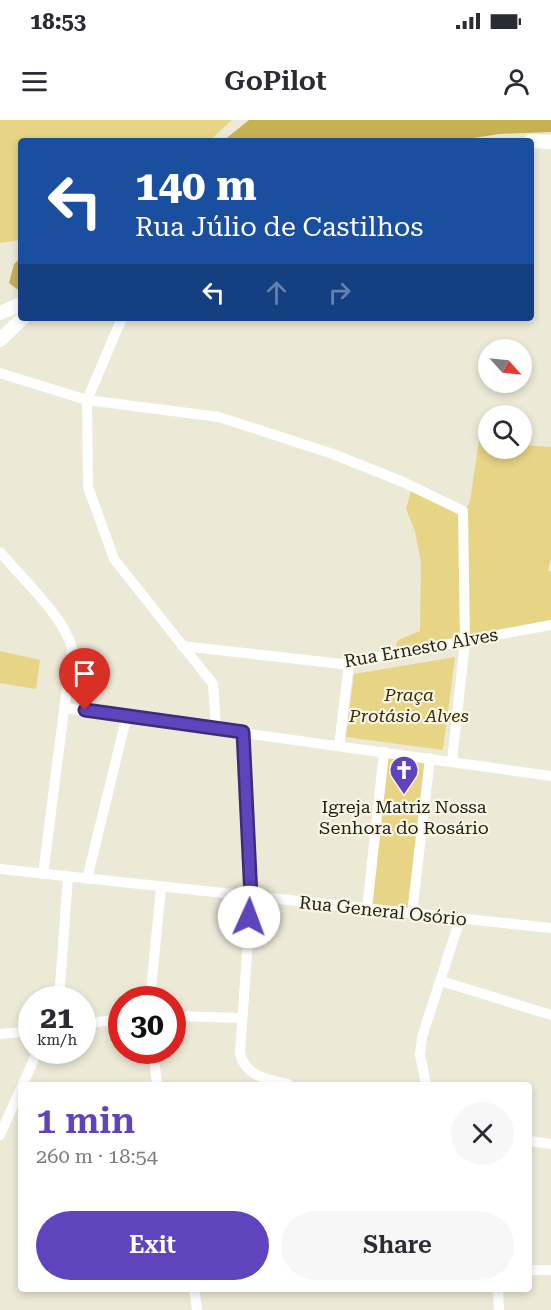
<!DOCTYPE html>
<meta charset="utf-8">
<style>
:root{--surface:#fff;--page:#f7f7f7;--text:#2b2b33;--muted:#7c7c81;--accent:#5f44bd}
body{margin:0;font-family:"Roboto Serif",serif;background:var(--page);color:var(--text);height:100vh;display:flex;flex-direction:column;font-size:22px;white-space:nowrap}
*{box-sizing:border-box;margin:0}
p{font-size:20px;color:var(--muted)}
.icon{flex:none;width:33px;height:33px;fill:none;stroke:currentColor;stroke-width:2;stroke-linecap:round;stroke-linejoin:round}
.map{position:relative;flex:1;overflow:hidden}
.drawer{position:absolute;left:18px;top:962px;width:514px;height:210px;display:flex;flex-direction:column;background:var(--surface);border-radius:6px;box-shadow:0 3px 9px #0003}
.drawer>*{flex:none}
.guide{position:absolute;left:18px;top:18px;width:516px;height:183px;border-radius:6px;box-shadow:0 3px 9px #0003;background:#1a4fa0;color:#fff;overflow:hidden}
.needle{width:39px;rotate:117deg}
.tools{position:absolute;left:478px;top:219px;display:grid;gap:12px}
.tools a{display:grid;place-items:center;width:54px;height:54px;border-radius:50%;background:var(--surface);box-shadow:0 3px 9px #0003;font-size:30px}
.speed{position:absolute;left:18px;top:866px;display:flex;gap:12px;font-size:30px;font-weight:700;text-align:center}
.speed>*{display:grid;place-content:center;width:78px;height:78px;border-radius:50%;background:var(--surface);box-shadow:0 3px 9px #0003;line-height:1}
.speed small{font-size:15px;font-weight:400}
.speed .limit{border:9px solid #d22;background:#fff;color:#111}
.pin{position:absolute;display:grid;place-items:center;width:51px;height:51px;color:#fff;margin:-62px -26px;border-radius:50% 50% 50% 0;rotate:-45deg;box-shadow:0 0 6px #0007}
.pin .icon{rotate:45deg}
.me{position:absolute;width:66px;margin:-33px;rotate:2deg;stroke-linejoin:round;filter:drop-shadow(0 0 4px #0008)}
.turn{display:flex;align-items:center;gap:21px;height:126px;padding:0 18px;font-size:27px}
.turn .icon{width:78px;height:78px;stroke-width:2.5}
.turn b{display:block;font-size:42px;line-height:51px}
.lanes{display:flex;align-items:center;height:57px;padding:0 18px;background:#0003;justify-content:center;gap:30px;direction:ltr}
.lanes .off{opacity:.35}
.round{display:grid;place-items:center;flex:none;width:63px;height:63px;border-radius:32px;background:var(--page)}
.headline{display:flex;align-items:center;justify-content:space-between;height:102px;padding:0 18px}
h1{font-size:36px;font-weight:600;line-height:45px;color:var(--accent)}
.cta{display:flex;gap:12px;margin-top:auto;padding:12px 18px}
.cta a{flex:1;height:69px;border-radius:36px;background:var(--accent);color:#fff;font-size:24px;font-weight:600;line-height:69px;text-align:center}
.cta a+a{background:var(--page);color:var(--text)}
.status{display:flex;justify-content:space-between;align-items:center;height:42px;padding:0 30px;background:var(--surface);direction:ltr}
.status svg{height:16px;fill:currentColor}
header{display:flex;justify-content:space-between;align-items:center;height:78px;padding:0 18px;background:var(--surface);font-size:27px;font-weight:600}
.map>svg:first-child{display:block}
.green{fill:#e7d485}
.forest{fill:#c7b153}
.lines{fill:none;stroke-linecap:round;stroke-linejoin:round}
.minor{stroke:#fff;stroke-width:10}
.major{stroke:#fff;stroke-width:14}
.route-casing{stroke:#3e2c7b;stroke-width:15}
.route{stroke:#5f44bd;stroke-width:10}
.labels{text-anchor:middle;stroke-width:4.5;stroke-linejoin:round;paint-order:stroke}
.street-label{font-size:18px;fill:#211f19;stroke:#faf6e4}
.park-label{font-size:18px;font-style:italic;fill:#372e04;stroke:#faf6e4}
.poi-label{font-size:18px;fill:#211f19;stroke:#faf6e4}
</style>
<div class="status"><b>18:53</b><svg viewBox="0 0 49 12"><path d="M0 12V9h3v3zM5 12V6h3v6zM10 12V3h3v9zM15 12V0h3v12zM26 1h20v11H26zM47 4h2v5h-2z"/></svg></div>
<header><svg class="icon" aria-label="menu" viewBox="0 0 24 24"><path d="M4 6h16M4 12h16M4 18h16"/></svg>GoPilot<svg class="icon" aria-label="person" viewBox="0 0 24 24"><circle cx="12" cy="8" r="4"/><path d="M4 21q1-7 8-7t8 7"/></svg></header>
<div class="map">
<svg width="551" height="1190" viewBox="0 0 551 1190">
<rect width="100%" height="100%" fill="#ede9d7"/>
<!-- green -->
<g class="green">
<path d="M0,0H232L209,21H21V120L0,123Z"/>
<path d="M479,321L489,322V328H522V325L551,327V438L548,451H551V503L467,519L465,391L470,381Z"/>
<path d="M412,367L462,391L464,521L394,533L398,520L420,511L421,442L415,411L406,389Z"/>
<path d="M0,531L40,540L36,569L0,563Z"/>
<path d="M455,537L443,630L346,617L354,554Z"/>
<path d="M385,633L429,638L411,792L368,788Z"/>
</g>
<!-- forest -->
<g class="forest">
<path d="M249,0H551V12L499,14L454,21H223Z"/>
<path d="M21,138V172L9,163L14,144Z"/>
</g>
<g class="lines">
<!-- minor -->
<g class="minor">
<path d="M122,198L87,280L88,367L114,439L213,564L216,607"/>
<path d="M0,253L87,280L219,297L333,334L403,362L463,391L465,522L452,641"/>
<path d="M0,432C22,459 63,495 72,528L43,754"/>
<path d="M182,526L342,544L551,505"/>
<path d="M65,588L551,656"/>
<path d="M243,612L251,777L240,933C245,956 267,960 288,964"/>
<path d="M339,626L349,543"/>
<path d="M0,749L551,808"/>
<path d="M87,759L127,595"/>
<path d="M367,789L384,632"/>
<path d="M412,794L430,638"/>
<path d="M441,861L551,895"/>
<path d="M59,879L68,757"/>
<path d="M150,879L161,768"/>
<path d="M172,896L242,898"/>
<path d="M82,904L122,899"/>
<path d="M0,914L32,911"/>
<path d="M153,930L157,964"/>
<path d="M23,964L38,930"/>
<path d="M426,964L420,935L422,917L460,799"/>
<path d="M0,1015L21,968"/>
<path d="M530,1021L551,1024"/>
<path d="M530,1150H551"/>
<path d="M194,1168L197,1190"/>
<path d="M498,1168L499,1190"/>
</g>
<!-- major -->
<g class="major">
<path d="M531,21L551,22"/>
<path d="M0,193L21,184"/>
<path d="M0,220L23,198"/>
</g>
</g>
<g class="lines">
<!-- route casing -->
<g class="route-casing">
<path id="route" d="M85,590L243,612L251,777L249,797"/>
</g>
<!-- route -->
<use href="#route" class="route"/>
</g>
<!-- icons -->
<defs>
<g id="church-pin" transform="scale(1.5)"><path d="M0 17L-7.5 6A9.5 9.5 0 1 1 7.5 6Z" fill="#5f44bd" stroke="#faf6e4"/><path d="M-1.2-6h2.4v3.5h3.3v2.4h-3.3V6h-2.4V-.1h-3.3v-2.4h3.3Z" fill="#fff"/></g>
</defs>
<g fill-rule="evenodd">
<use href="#church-pin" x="404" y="650"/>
</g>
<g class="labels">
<!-- street labels -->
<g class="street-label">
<text transform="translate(421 528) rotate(-10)" y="6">Rua Ernesto Alves</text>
<text transform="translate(383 791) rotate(6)" y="6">Rua General Osório</text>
</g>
<!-- park labels -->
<g class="park-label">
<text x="409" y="581">Praça<tspan x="409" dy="21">Protásio Alves</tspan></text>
</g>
<!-- poi labels -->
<g class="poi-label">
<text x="404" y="693">Igreja Matriz Nossa<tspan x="404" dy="21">Senhora do Rosário</tspan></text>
</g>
</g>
</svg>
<div class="tools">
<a><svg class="needle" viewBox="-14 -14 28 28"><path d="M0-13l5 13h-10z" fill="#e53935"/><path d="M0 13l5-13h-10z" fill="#7c7c81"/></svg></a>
<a><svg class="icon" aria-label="search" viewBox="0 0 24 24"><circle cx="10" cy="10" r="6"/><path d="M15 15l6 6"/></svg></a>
</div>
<div class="speed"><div>21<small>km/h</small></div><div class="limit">30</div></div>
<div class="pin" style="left:85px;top:590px;background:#d93025"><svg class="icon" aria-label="arrive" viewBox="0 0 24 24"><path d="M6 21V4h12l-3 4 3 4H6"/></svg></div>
<svg class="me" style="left:249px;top:797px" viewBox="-20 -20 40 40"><circle r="19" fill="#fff"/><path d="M0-13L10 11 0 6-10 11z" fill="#5f44bd"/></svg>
<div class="guide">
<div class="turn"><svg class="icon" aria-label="left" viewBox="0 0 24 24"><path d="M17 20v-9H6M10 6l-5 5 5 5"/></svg><div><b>140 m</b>Rua Júlio de Castilhos</div></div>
<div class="lanes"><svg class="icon" aria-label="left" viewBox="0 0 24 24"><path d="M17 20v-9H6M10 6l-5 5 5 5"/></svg><svg class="icon off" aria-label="ahead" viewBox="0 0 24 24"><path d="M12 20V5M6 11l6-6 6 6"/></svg><svg class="icon off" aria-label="right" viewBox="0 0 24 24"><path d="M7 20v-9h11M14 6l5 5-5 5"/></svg></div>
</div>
<section class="drawer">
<div class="headline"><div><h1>1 min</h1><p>260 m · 18:54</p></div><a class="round"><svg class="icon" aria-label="close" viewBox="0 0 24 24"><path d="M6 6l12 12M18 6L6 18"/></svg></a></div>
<div class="cta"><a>Exit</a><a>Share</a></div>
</section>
</div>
